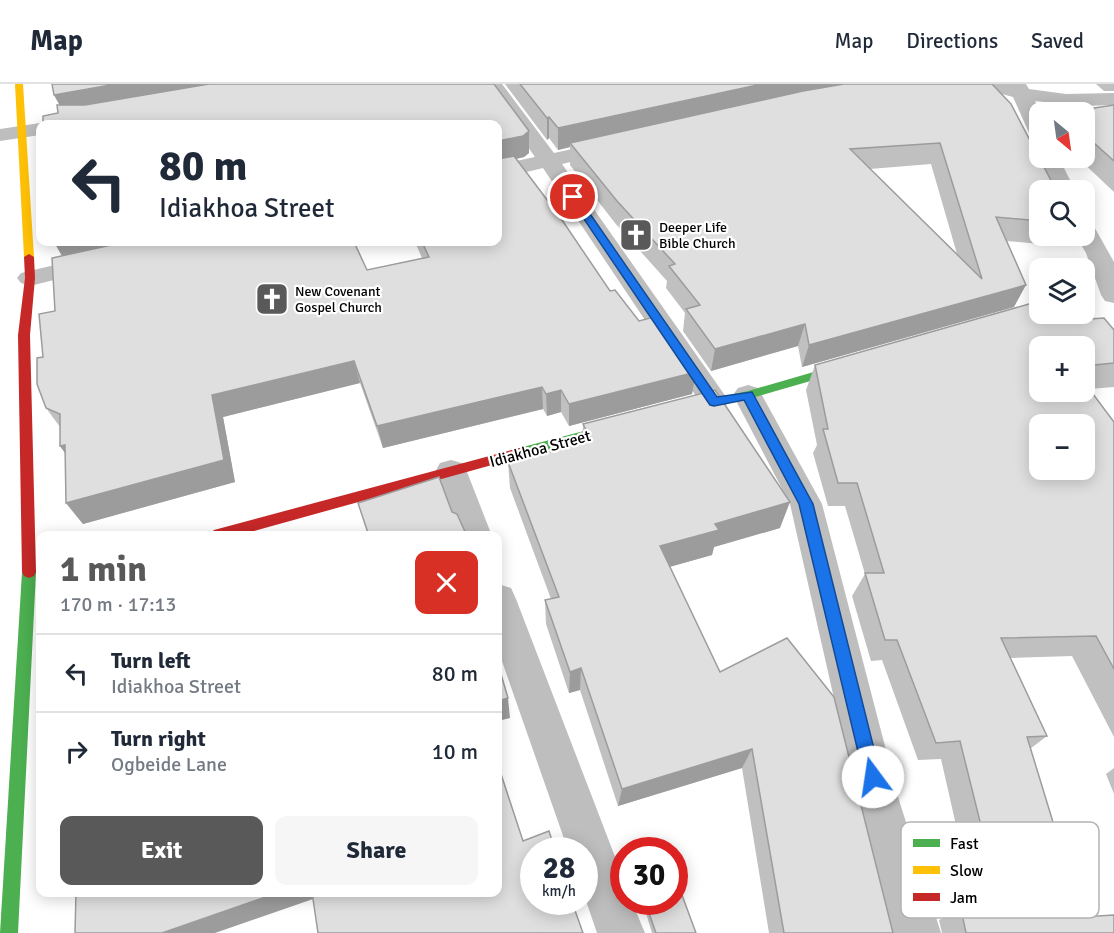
<!DOCTYPE html>
<meta charset="utf-8">
<style>
:root{--surface:#fff;--page:#f6f6f7;--text:#1f2937;--muted:#747a83;--line:#e0e1e3;--accent:#595959}
body{margin:0;font-family:Signika,sans-serif;background:var(--page);color:var(--text);height:100vh;display:flex;flex-direction:column;font-size:22px;white-space:nowrap}
*{box-sizing:border-box;margin:0}
p{font-size:20px;color:var(--muted)}
.icon{flex:none;width:33px;height:33px;fill:none;stroke:currentColor;stroke-width:2;stroke-linecap:round;stroke-linejoin:round}
.map{position:relative;flex:1;overflow:hidden}
.sheet{position:absolute;left:36px;top:447px;width:466px;height:366px;display:flex;flex-direction:column;background:var(--surface);border-radius:12px;box-shadow:0 3px 15px #0003}
.sheet>*{flex:none}
.banner{position:absolute;left:36px;top:36px;width:466px;height:126px;border-radius:12px;box-shadow:0 3px 15px #0003;background:#fff;color:var(--text);overflow:hidden}
.needle{width:39px;rotate:151deg}
.fabs{position:absolute;left:1029px;top:18px;display:grid;gap:12px}
.fabs a{display:grid;place-items:center;width:66px;height:66px;border-radius:12px;background:var(--surface);box-shadow:0 3px 15px #0003;font-size:30px}
.speed{position:absolute;left:520px;top:753px;display:flex;gap:12px;font-size:30px;font-weight:700;text-align:center}
.speed>*{display:grid;place-content:center;width:78px;height:78px;border-radius:50%;background:var(--surface);box-shadow:0 3px 15px #0003;line-height:1}
.speed small{font-size:15px;font-weight:400}
.speed .limit{border:9px solid #d22;background:#fff;color:#111}
.pin{position:absolute;display:grid;place-items:center;width:51px;height:51px;color:#fff;margin:-26px;border:3px solid #fff;border-radius:50%;box-shadow:0 2px 6px #0007}
.me{position:absolute;width:66px;margin:-33px;rotate:346deg;stroke-linejoin:round;filter:drop-shadow(0 0 4px #0008)}
.turn{display:flex;align-items:center;gap:21px;height:126px;padding:0 24px;font-size:27px}
.turn .icon{width:78px;height:78px;stroke-width:2.5}
.turn b{display:block;font-size:42px;line-height:51px}
.round{display:grid;place-items:center;flex:none;width:63px;height:63px;border-radius:12px;background:var(--page)}
.summary{display:flex;align-items:center;justify-content:space-between;height:102px;padding:0 24px}
h1{font-size:36px;font-weight:700;line-height:45px;color:var(--accent)}
.primary-button{display:flex;gap:12px;margin-top:auto;padding:12px 24px}
.primary-button a{flex:1;height:69px;border-radius:12px;background:var(--accent);color:#fff;font-size:24px;font-weight:700;line-height:69px;text-align:center}
.primary-button a+a{background:var(--page);color:var(--text)}
ul{padding:0;list-style:none}
li{display:flex;align-items:center;gap:18px;height:78px;padding:0 24px;border-top:2px solid var(--line)}
li div{flex:1}
li b{display:block;font-size:22px}
li em{font-style:normal}
header{display:flex;align-items:center;gap:36px;box-sizing:border-box;height:84px;padding:0 30px;background:var(--surface);border-bottom:2px solid var(--line)}
header strong{font-size:28px}
nav{display:flex;gap:33px;margin-inline-start:auto;font-size:21px}
.map>svg:first-child{display:block}
.lines{fill:none;stroke-linecap:round;stroke-linejoin:round}
.street{fill:#bebebe;fill-rule:evenodd}
.fast{fill:#4caf50;fill-rule:evenodd}
.slow{fill:#ffc107;fill-rule:evenodd}
.jam{fill:#c62828;fill-rule:evenodd}
.wall{fill:#c0c0c0;fill-rule:evenodd}
.shaded-wall{fill:#9c9c9c}
.building{fill:#dfdfdf;stroke:#9c9c9c;stroke-width:1.5;fill-rule:evenodd}
.route{fill:#1a73e8;stroke:#114b97;stroke-width:1.5}
.labels{text-anchor:middle;stroke-width:4.5;stroke-linejoin:round;paint-order:stroke}
.far-poi-label{font-size:14px;fill:#000;stroke:#fff;text-anchor:start}
.street-label{font-size:16px;fill:#000;stroke:#fff}
.key{fill:#fff;stroke:#b2b2b2;stroke-width:1.5}
.key-label{font-size:16px;fill:#000}
</style>
<header>
<strong>Map</strong>
<nav><a>Map</a><a>Directions</a><a>Saved</a></nav>
</header>
<div class="map">
<svg width="1114" height="849" viewBox="0 0 1114 849">
<rect width="100%" height="100%" fill="#fff"/>
<g class="lines">
<!-- street -->
<g class="street">
<path d="M483,0H502L554,69L613,56L620,58L623,62L620,66L562,80L724,310L729,317L724,324L714,327L704,324L543,84L498,95V81L535,73Z"/>
<path d="M978,0H1026L1029,5L1066,10L1114,9V21L1082,22L1035,17L1040,28V57L1033,55L1030,51L1013,13L980,4Z"/>
<path d="M40,39L46,40H40V51L0,57V45Z"/>
<path d="M1040,72L1059,74L1075,106H1053Z"/>
<path d="M1084,137L1092,139L1114,178V219L1105,217L1101,211L1086,169L1076,152H1084Z"/>
<path d="M97,171L106,173L109,178L106,183L30,202L21,199L17,194L21,189Z"/>
<path d="M748,301L758,304L822,420L899,716L941,849H893L857,716L790,420L733,311L738,304Z"/>
<path d="M451,376L462,379L467,388L492,452H458L435,388L440,379Z"/>
<path d="M498,500L511,504L516,515L624,796V818H632L645,849H597L585,814V766H568L498,566Z"/>
</g>
<!-- fast -->
<g class="fast">
<path d="M855,276L859,277L861,280L859,283L748,315L679,330L673,326L679,322L748,307Z"/>
<path d="M626,336L630,337L632,340L630,343L519,374L513,369L519,364Z"/>
<path d="M29,482L34,484L36,488L18,849H0L22,488L24,484Z"/>
</g>
<!-- slow -->
<path class="slow" d="M15,0H23L34,173L29,176L24,173Z"/>
<!-- jam -->
<g class="jam">
<path d="M29,170L34,173L35,194L30,251L36,488L34,492L29,494L24,492L22,488L18,251L25,194L24,173Z"/>
<path d="M519,364L525,369L524,372L236,452H207L214,446Z"/>
</g>
</g>
<!-- wall -->
<g class="wall">
<path d="M52,0H494L529,47V69L524,73L516,75L560,133L610,207L615,206L639,237L658,232L696,288L692,310L569,342L561,328L547,332L543,325L383,364L360,299L223,333L235,398L83,440L66,419L65,369L60,362V343L46,324L37,300V274L43,273L39,230L55,227L52,174L62,172L54,158H354L367,186L422,174L415,158H498V40H43V32L58,29L57,21H60L54,11Z"/>
<path d="M505,0H992L1040,106V152H1067L1061,162L1007,157L1014,223L802,283L798,262L711,287L683,247L685,229L666,204L667,197L615,139L570,81V63L558,66L549,54L547,56ZM931,80L957,170L870,85Z"/>
<path d="M1096,0H1114V7H1104Z"/>
<path d="M1114,21V108L1078,74H1084V28Z"/>
<path d="M1046,238L1114,246V303L1089,305L1114,338V653L1072,572L1010,574L1047,652L1030,665L1082,833L1114,849H942L939,836L961,825H975L941,675L918,676L882,576L871,577L852,512L865,490L845,422H828L813,369L817,361L806,306L815,281ZM1084,262V308H1040Z"/>
<path d="M583,340L780,444L714,463L712,471L669,483L720,588L893,849H769L742,684L618,722L580,606L569,609L546,540L545,516L551,515L510,404L508,378L582,360Z"/>
<path d="M1114,684V710L1106,690Z"/>
<path d="M643,818H675L696,849H652L643,819Z"/>
</g>
<!-- shaded-wall -->
<g class="shaded-wall">
<path d="M116,0H242L65,31L54,11Z"/>
<path d="M762,0H862L570,59V63L558,66V44Z"/>
<path d="M549,33V54L547,56V34Z"/>
<path d="M529,47V69L524,73L498,79V57Z"/>
<path d="M54,158H152L65,177Z"/>
<path d="M1026,201L1014,223L802,283L809,261Z"/>
<path d="M805,240L798,262L711,287L715,265Z"/>
<path d="M354,277L360,299L223,333L235,398L83,440L66,419L212,311Z"/>
<path d="M696,288L692,310L569,342V320Z"/>
<path d="M542,303L543,325L383,364L377,342Z"/>
<path d="M561,306V328L547,332L546,310Z"/>
<path d="M65,361L76,384L60,362Z"/>
<path d="M790,418L780,444L714,463L712,471L655,487L660,462L715,440Z"/>
<path d="M581,584L580,606L569,609L570,588Z"/>
<path d="M508,614L510,634L498,637V617Z"/>
<path d="M752,665L742,684L618,722L622,705Z"/>
<path d="M280,808H317L316,814L215,849H162Z"/>
</g>
<!-- building -->
<g class="building">
<path d="M52,0H116L54,11Z"/>
<path d="M209,0H494L529,47L523,52L498,57V40H43V32L58,29L57,21H85Z"/>
<path d="M520,0H762L558,44L549,33L547,34Z"/>
<path d="M844,0H992L1011,20L1056,106H1040V137L996,133L1026,201L809,261L805,240L715,265L686,225L700,221L669,182L675,180L617,117L570,59L803,7ZM940,59L982,195L850,65Z"/>
<path d="M1114,21V77L1084,50V28H1068Z"/>
<path d="M514,72L560,133L610,207L615,206L639,237L658,232L696,288L569,320L561,306L546,310L542,303L377,342L354,277L212,311L224,376L66,419L65,361L60,362V330L46,324L37,300V274L43,273L39,230L55,227L52,174L125,158H354L367,186L429,173L422,158H498V75Z"/>
<path d="M1036,218L1040,225V230H1042L1046,238L1104,234L1114,246V279L1084,282V262H1040V308H1084V298L1114,338V585L1096,552L1001,554L1047,652L1027,653L1082,833L1114,831V849H966L961,825L1002,826L960,657L936,659L897,556H885L865,489H884L857,399H838L823,345H828L815,281ZM1040,340H1084V386H1040Z"/>
<path d="M715,306L790,418L715,440L719,446L660,462L720,588L787,554L834,613L893,849H784L752,665L622,705L581,584L570,588L545,516L559,513L508,378L592,357L583,340Z"/>
<path d="M439,393L452,428L457,430L467,452H369L358,419Z"/>
<path d="M224,449V452H212Z"/>
<path d="M498,580L508,614L498,617Z"/>
<path d="M498,681L523,757L549,747L555,766H534V818H572L583,849H318L312,808H498Z"/>
<path d="M679,803L696,849H656L645,818H675V804Z"/>
<path d="M76,808H280L162,849H75Z"/>
</g>
<!-- route -->
<path class="route" d="M570,111H577L717,313L752,308L813,420L881,693L879,699L873,702L867,699L864,693L799,420L744,316L714,322L710,321L569,113Z"/>
<!-- icons -->
<defs>
<g id="church-square" transform="scale(1.725)"><rect x="-9" y="-9" width="18" height="18" rx="4" fill="#595959" stroke="#fff"/><path d="M-1.2-6h2.4v3.5h3.3v2.4h-3.3V6h-2.4V-.1h-3.3v-2.4h3.3Z" fill="#fff"/></g>
</defs>
<g fill-rule="evenodd">
<use href="#church-square" x="636" y="151"/>
<use href="#church-square" x="272" y="215"/>
</g>
<g class="labels">
<!-- far-poi labels -->
<g class="far-poi-label">
<text x="659" y="148">Deeper Life<tspan x="659" dy="16">Bible Church</tspan></text>
<text x="295" y="212">New Covenant<tspan x="295" dy="16">Gospel Church</tspan></text>
</g>
<!-- street labels -->
<g class="street-label">
<text transform="translate(540 364) rotate(-15)" y="6">Idiakhoa Street</text>
</g>
</g>
<!-- legend -->
<rect x="901" y="738" width="198" height="96" rx="9" class="key"/>
<rect x="913" y="755" width="27" height="8" fill="#4caf50"/>
<rect x="913" y="782" width="27" height="8" fill="#ffc107"/>
<rect x="913" y="809" width="27" height="8" fill="#c62828"/>
<g class="key-label">
<text x="950" y="765">Fast</text>
<text x="950" y="792">Slow</text>
<text x="950" y="819">Jam</text>
</g>
</svg>
<div class="fabs">
<a><svg class="needle" viewBox="-14 -14 28 28"><path d="M0-13l5 13h-10z" fill="#e53935"/><path d="M0 13l5-13h-10z" fill="#747a83"/></svg></a>
<a><svg class="icon" aria-label="search" viewBox="0 0 24 24"><circle cx="10" cy="10" r="6"/><path d="M15 15l6 6"/></svg></a>
<a><svg class="icon" aria-label="layers" viewBox="0 0 24 24"><path d="M12 4l9 5-9 5-9-5zM3 14l9 5 9-5"/></svg></a>
<a>+</a>
<a>−</a>
</div>
<div class="speed"><div>28<small>km/h</small></div><div class="limit">30</div></div>
<div class="pin" style="left:573px;top:113px;background:#d93025"><svg class="icon" aria-label="arrive" viewBox="0 0 24 24"><path d="M6 21V4h12l-3 4 3 4H6"/></svg></div>
<svg class="me" style="left:873px;top:693px" viewBox="-20 -20 40 40"><circle r="19" fill="#fff"/><path d="M0-13L10 11 0 6-10 11z" fill="#1a73e8"/></svg>
<div class="banner">
<div class="turn"><svg class="icon" aria-label="left" viewBox="0 0 24 24"><path d="M17 20v-9H6M10 6l-5 5 5 5"/></svg><div><b>80 m</b>Idiakhoa Street</div></div>
</div>
<section class="sheet">
<div class="summary"><div><h1>1 min</h1><p>170 m · 17:13</p></div><a class="round" style="background:#d93025;color:#fff"><svg class="icon" aria-label="close" viewBox="0 0 24 24"><path d="M6 6l12 12M18 6L6 18"/></svg></a></div>
<ul>
<li><svg class="icon" aria-label="left" viewBox="0 0 24 24"><path d="M17 20v-9H6M10 6l-5 5 5 5"/></svg><div><b>Turn left</b><p>Idiakhoa Street</p></div><em>80 m</em></li>
<li><svg class="icon" aria-label="right" viewBox="0 0 24 24"><path d="M7 20v-9h11M14 6l5 5-5 5"/></svg><div><b>Turn right</b><p>Ogbeide Lane</p></div><em>10 m</em></li>
</ul>
<div class="primary-button"><a>Exit</a><a>Share</a></div>
</section>
</div>
